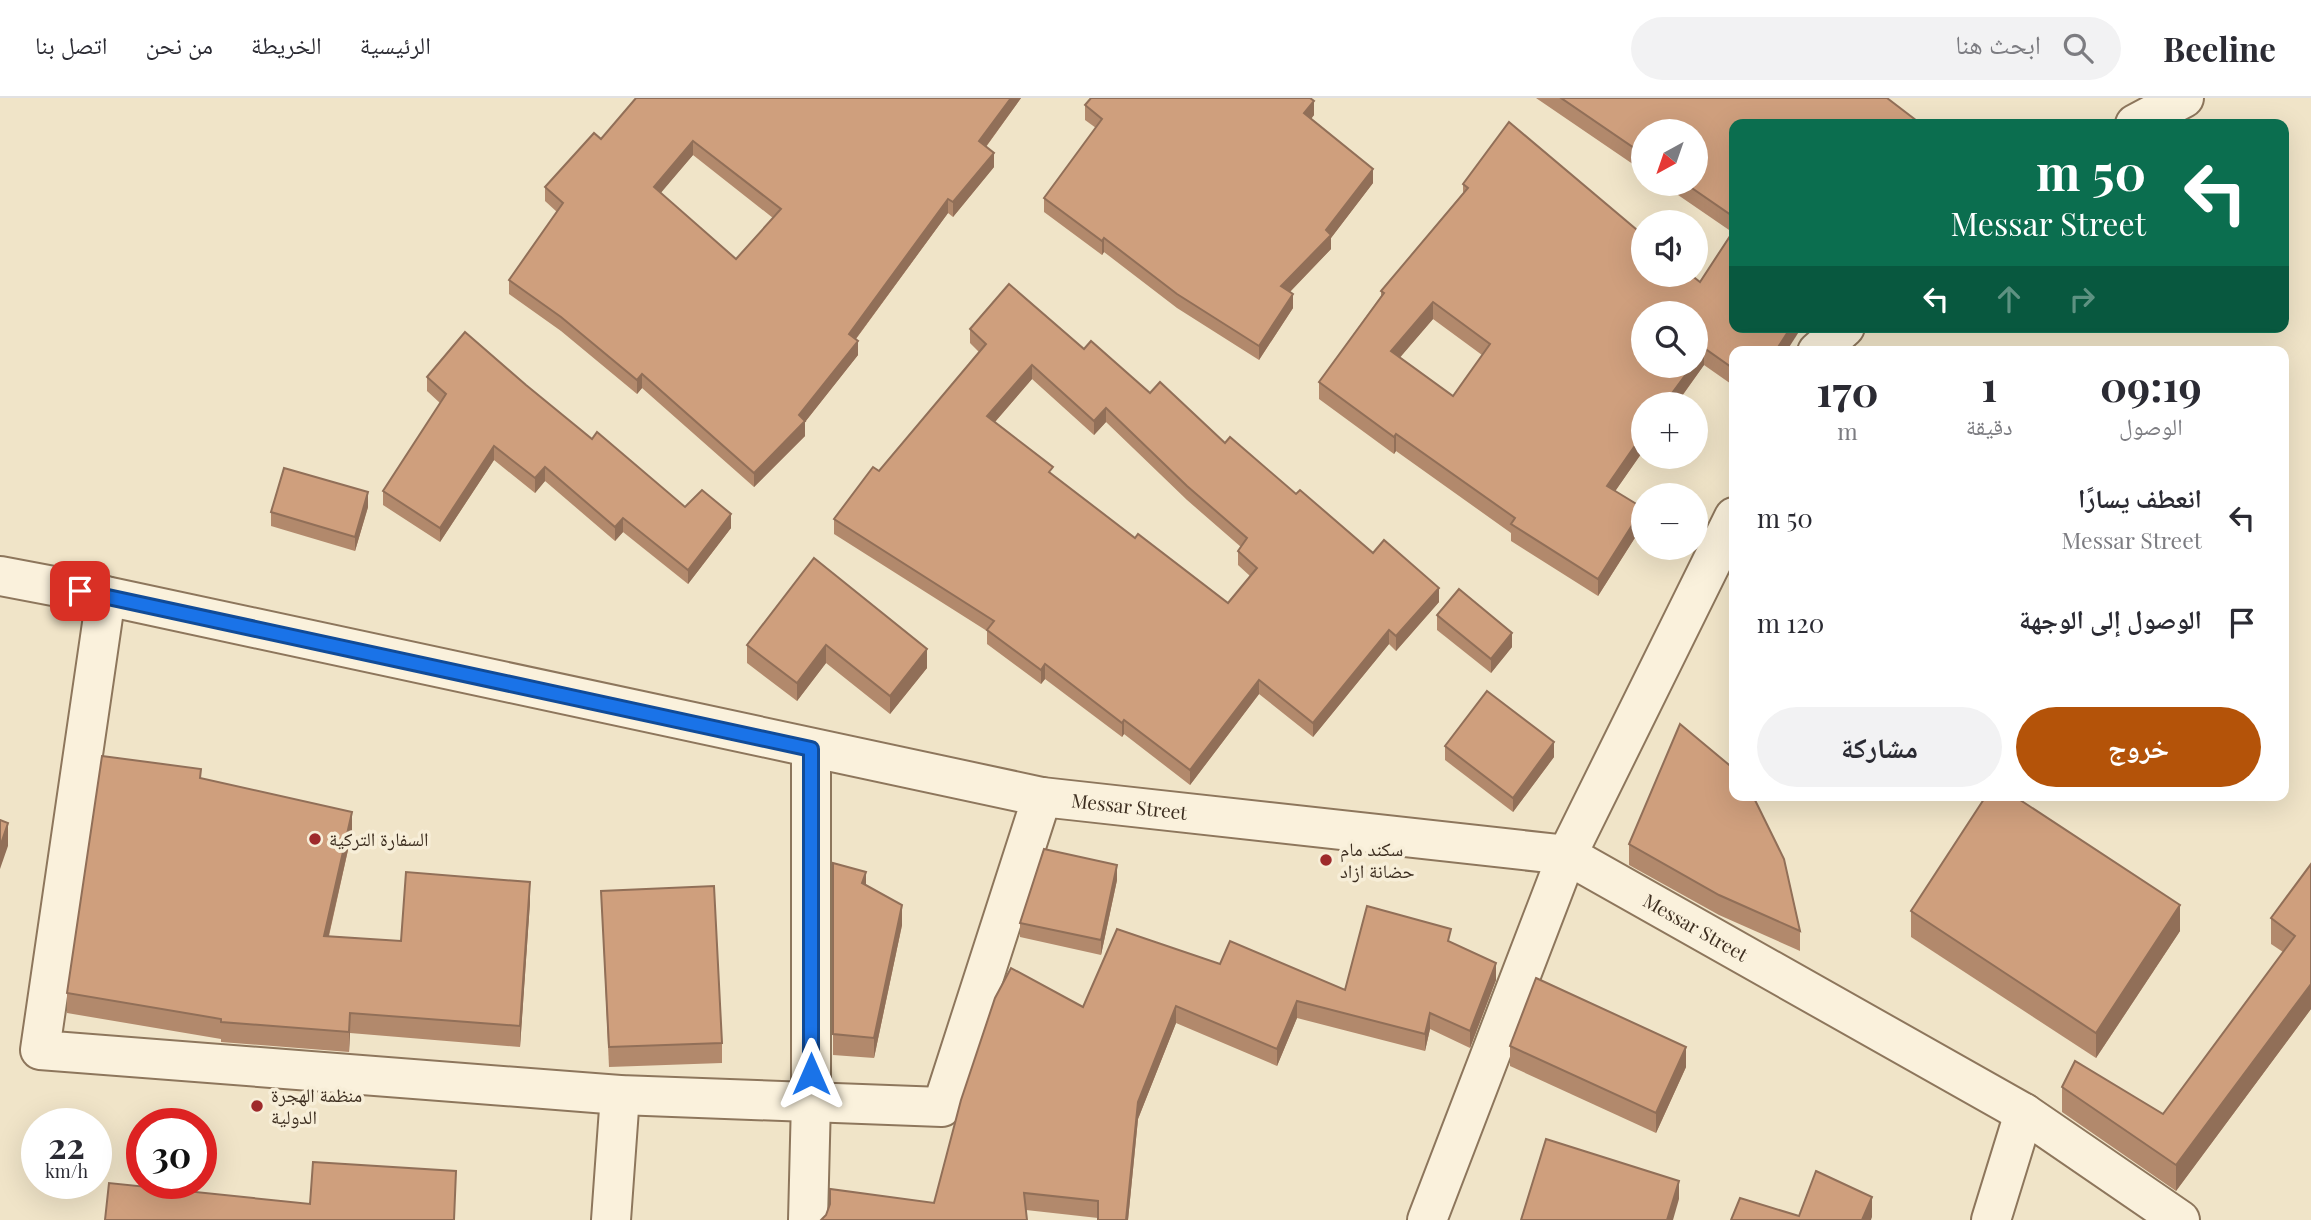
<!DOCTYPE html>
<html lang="ar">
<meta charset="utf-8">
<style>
:root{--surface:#fff;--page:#f2f2f3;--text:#2b2b33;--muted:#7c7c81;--line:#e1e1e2;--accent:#b45309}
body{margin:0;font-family:"Playfair Display","Noto Naskh Arabic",serif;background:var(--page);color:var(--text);direction:rtl;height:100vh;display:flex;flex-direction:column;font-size:26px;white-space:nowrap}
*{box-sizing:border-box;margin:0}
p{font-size:23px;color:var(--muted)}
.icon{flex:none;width:38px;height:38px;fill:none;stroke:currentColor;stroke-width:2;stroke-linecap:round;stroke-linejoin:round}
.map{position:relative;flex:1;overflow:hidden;direction:ltr}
.drawer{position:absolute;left:1729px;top:248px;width:560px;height:455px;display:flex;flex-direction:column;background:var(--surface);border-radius:14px;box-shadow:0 7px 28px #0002;direction:rtl}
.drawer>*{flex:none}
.hud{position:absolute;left:1729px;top:21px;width:560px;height:214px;border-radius:14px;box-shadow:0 7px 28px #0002;direction:rtl;background:#0b6e4f;color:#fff;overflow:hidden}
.needle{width:46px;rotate:220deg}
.fabs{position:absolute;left:1631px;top:21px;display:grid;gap:14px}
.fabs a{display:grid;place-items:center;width:77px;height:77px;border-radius:50%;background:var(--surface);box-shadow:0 7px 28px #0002;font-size:35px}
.speed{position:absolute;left:21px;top:1010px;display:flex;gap:14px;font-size:35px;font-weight:700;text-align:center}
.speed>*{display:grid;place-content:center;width:91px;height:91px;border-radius:50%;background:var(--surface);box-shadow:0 7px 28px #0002;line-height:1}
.speed small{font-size:18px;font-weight:400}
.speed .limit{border:10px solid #d22;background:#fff;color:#111}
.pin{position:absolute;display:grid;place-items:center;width:60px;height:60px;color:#fff;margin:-30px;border-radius:14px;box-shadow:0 4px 10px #0006}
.me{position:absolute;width:77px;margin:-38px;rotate:0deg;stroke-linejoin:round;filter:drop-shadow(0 0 5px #0008)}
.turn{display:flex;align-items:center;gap:24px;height:147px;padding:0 28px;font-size:32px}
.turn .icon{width:91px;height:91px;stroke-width:2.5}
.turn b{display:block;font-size:49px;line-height:60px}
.lanes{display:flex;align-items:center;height:66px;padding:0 28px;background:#0003;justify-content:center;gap:35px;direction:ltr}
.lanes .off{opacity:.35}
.eta{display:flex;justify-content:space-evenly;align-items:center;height:119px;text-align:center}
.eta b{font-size:42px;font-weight:700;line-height:49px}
.button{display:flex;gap:14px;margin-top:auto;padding:14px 28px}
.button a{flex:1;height:80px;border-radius:42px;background:var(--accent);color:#fff;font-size:28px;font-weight:700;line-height:80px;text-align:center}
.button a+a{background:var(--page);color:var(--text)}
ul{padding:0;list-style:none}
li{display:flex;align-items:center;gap:21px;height:105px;padding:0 28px}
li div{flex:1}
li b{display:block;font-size:26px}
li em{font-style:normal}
header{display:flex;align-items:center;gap:42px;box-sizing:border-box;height:98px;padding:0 35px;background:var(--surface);border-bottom:2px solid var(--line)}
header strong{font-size:33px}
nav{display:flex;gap:38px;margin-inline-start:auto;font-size:24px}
.search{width:490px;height:63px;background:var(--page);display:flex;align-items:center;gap:18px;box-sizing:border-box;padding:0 24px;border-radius:38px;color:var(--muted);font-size:26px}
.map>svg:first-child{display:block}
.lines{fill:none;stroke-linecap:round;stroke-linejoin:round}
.minor-casing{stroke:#8d765c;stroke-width:42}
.minor{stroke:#faf1dc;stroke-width:38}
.wall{fill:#b2896c;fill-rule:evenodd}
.shaded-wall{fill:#916f58}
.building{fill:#cf9f7d;stroke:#916f58;stroke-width:2;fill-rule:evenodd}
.route-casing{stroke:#114b97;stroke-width:18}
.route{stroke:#1a73e8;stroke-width:12}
.poi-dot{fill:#9e2a2b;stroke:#f7eed8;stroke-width:2.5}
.labels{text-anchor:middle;stroke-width:7;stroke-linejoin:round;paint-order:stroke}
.street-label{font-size:19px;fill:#3d2e20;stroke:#f7eed8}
.poi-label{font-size:19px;fill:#3d2e20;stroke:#f7eed8;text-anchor:start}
</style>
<header>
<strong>Beeline</strong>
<div class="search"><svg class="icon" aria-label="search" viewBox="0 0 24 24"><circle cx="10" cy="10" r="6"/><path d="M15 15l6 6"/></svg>ابحث هنا</div>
<nav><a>الرئيسية</a><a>الخريطة</a><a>من نحن</a><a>اتصل بنا</a></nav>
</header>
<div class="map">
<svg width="2311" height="1122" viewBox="0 0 2311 1122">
<rect width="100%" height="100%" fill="#f0e4c8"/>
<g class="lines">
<!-- minor casing -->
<g class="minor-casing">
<g id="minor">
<path d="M2135,26L2184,0"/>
<path d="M1817,254L1845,229"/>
<path id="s1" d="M0,478L106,498L1042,699L1567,757L2024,1015L2180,1122"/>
<path d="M106,498L40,952L620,997L942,1009L1042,699"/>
<path d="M611,1122L620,997"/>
<path d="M808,1122L811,1003V651"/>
<path d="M1427,1122L1567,757L1734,419"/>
<path d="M1991,1122L2024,1015"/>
</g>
</g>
<!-- minor -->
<use href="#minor" class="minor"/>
</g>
<!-- wall -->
<g class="wall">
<path d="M1021,0L986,49L994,69L953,119L948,115L856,241L858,257L805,324V338L754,389L642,290L637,296L561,233L509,196V182L557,114L545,103V89L601,41ZM693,57L773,120L736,161L660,95Z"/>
<path d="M1536,0H1887L1734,26V288L1704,267L1615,393L1643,427L1598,498L1511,443V435L1396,353L1394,356L1319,301V284L1381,198V193L1463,95V86L1700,184L1732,134L1662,86H1696L1643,33V73ZM1433,221L1482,257L1453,298L1400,259Z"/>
<path d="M1085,7L1314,17L1311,21L1373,85L1331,140V151L1290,194L1293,210L1259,262L1177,210L1104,154L1102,157L1044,114V100L1096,30L1085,22Z"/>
<path d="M970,231L1084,251L1225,345L1296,396L1439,504L1396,553L1389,546L1313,639L1259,596L1190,687L1124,636L1122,639L1045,581L1041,586L987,546V533L834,436V421L879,373L979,254L970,245ZM1032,281L1094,337L1106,324L1187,402L1241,449L1238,453V467L1250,478L1228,505L1135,440L1053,377L995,324Z"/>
<path d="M427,279L526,287L592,341L685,409L731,430L688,486L623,434L615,443L545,383L535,395L494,362L440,444L383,407V393L440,305L427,293Z"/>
<path d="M368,409L355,453L271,428V414Z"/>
<path d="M814,460L927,570L890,616L826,565L797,603L747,565V547Z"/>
<path d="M1437,517L1512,549L1491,575L1437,532Z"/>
<path d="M1445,648L1554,659L1513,714L1445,662Z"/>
<path d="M201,680L352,734L329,838L401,843L530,804L520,949L350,935L349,954L221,944V941L67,915V895Z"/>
<path d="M1629,746L1800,833V853L1719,817L1629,767Z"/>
<path d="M833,765L866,787L902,827L874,960L833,957Z"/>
<path d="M2311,766V911L2176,1093L2062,1014V989L2163,1016L2283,854L2271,846V820Z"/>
<path d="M1117,782L1101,857L1020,839V825Z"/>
<path d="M601,793L722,945V965L609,969Z"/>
<path d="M1911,813L2180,833L2096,960L1911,839Z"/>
<path d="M1451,845L1496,882L1470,950L1430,931L1425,953L1297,920L1277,968L1176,925L1138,1021L1128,1122H1098V1120L1026,1112L934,1105L1083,909L1220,866L1345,892Z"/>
<path d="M1510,948L1686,969L1656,1035L1510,968Z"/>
</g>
<!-- shaded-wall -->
<g class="shaded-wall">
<path d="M1011,0H1021L979,58V43Z"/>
<path d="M1314,3V17L1304,30V15Z"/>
<path d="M693,43V57L654,103V89Z"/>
<path d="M994,55V69L953,119V104Z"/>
<path d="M1373,71V85L1331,140V151L1281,203V188Z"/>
<path d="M948,101V115L849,250V236Z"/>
<path d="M1104,140V154L1102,157V143Z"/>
<path d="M1293,196V210L1259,262V248Z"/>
<path d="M1433,204V221L1391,270V253Z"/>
<path d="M1791,229H1802L1786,254H1775Z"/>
<path d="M858,243V257L805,324V338L754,389V375L799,317Z"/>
<path d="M1704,250V267L1676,306H1664L1692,268H1696V262Z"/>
<path d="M1032,267V281L987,333V318Z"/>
<path d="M642,276V290L637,296V282Z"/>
<path d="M1106,310V324L1094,337V323Z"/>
<path d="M1396,336V353L1394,356V339Z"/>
<path d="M1643,336V353L1607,405V388Z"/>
<path d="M494,348V362L440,444V430Z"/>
<path d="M545,369V383L535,395V380Z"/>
<path d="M368,394V409L355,453V439Z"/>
<path d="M1643,410V427L1598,498V481Z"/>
<path d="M731,416V430L688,486V472Z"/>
<path d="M623,420V434L615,443V429Z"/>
<path d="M1439,490V504L1396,553V538Z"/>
<path d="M1389,532V546L1313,639V625Z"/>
<path d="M1512,535V549L1491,575V561Z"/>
<path d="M826,547V565L797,603V585Z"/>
<path d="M927,551V570L890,616V598Z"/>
<path d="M1045,566V581L1041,586V572Z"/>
<path d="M1259,582V596L1190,687V672Z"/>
<path d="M1124,622V636L1122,639V625Z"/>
<path d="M1554,644V659L1513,714V700Z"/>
<path d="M352,714V734L324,858V838Z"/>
<path d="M8,725V748L0,771V749Z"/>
<path d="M1117,767V782L1101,857V842Z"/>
<path d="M866,774V794L862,785Z"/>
<path d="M530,784V804L520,949V928Z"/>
<path d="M902,807V827L874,960V940Z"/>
<path d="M2180,807V833L2096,960V935Z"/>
<path d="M1496,865V882L1470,950V933Z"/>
<path d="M2311,886V911L2176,1093V1067Z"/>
<path d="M1297,903V920L1277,968V951Z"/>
<path d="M1176,908V925L1138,1021L1128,1122H1126L1138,1004Z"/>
<path d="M350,915V935L349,954V934Z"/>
<path d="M1430,915V931L1425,953V936Z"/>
<path d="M1686,949V969L1656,1035V1015Z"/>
<path d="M1679,1083V1101L1673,1122H1667Z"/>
<path d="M1872,1099V1119L1871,1122H1862Z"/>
</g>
<!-- building -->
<g class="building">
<path d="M636,0H1011L979,43L994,55L953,104L948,101L849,236L858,243L799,317L805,323L754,375L642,276L637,282L561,219L509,182L563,105L545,89L594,35L601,41ZM693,43L781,111L736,161L654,89Z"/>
<path d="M1091,0H1310L1314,3L1304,15L1373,71L1326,132L1331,137L1281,188L1293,196L1259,248L1177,196L1104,140L1102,143L1044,100L1102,21L1085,7Z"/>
<path d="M1561,0H1887L1921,26H1734V119L1686,86H1696V33H1643V56Z"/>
<path d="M1509,24L1643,137V177H1691L1700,184L1734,132V229H1791L1775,254H1734V271L1704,250L1696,262V215H1643V268H1692L1664,306H1643V336L1607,388L1643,410L1598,481L1511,426L1515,420L1396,336L1394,339L1319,284L1384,195L1381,193L1468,90L1463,86ZM1433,204L1490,246L1453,298L1391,253Z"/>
<path d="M1009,186L1084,251L1091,243L1150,295L1160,284L1225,345L1230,339L1296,396L1300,392L1373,455L1384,442L1439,490L1396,538L1389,532L1313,625L1259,582L1190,672L1124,622L1122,625L1045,566L1041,572L987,532L994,523L834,421L873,369L879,373L986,246L970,231ZM1032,267L1094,323L1106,310L1187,388L1247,440L1238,453L1257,470L1228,505L1138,436L1135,440L1049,374L1053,369L987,318Z"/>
<path d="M465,234L526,287L592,341L597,334L685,409L702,392L731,416L688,472L623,420L615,429L545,369L535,380L494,348L440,430L383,393L446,296L427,279Z"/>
<path d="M284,370L368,394L355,439L271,414Z"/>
<path d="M814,460L927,551L890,598L826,547L797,585L747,547Z"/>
<path d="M1459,491L1512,535L1491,561L1437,517Z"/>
<path d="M1487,593L1554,644L1513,700L1445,648Z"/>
<path d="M1680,626L1734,671V698H1753L1784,761L1800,833L1719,797L1629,746Z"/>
<path d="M102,658L201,671L200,680L352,714L324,838L401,843L406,774L530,784L520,928L350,915L349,934L221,924V921L67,895Z"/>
<path d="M1986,698H2014L2180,807L2096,935L1911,813Z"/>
<path d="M0,722L8,725L0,749Z"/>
<path d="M1044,751L1117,767L1101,842L1020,825Z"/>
<path d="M833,765L866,774L862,785L902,807L874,940L833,936Z"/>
<path d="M2311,766V886L2176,1067L2062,989L2075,963L2163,1016L2295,838L2271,820Z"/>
<path d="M714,788L722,945L609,949L601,793Z"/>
<path d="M1367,808L1451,831L1448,843L1496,865L1470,933L1430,915L1425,936L1297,903L1277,951L1176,908L1138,1004L1126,1122H1098V1103L1024,1095L1027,1122H821L826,1117L830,1106V1091L934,1105L961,1002L995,900L1011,870L1083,909L1117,831L1220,866L1230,843L1345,892Z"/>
<path d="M1536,880L1686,949L1656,1015L1510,948Z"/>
<path d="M1546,1041L1679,1083L1667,1122H1521Z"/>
<path d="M313,1064L456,1073L454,1122H105L109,1085L310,1106Z"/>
<path d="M1816,1073L1872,1099L1862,1122H1731L1740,1100L1799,1118Z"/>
</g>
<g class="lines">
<!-- route casing -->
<g class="route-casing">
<path id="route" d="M80,493L811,651V976"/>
</g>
<!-- route -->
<use href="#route" class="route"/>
</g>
<!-- markers -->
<g class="poi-dot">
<circle cx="315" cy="741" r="7"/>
<circle cx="1326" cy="762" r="7"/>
<circle cx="257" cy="1008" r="7"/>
</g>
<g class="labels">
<!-- street labels -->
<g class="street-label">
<text dy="7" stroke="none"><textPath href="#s1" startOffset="1153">Messar Street</textPath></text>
<text dy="7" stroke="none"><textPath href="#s1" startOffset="1741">Messar Street</textPath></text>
</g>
<!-- poi labels -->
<g class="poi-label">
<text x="329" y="748">السفارة التركية</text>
<text x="1340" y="758">سكند مام<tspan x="1340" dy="22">حضانة ازاد</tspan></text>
<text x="271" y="1004">منظمة الهجرة<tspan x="271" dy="22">الدولية</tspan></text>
</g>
</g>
</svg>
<div class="fabs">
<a><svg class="needle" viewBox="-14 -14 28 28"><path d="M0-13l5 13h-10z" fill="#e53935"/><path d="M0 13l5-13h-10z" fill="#7c7c81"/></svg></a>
<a><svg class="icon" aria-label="sound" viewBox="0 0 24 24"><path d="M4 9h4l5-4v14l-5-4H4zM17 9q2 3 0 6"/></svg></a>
<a><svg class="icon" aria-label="search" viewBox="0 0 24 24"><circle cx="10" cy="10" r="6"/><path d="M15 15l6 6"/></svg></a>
<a>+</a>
<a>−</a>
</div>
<div class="speed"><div>22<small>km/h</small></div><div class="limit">30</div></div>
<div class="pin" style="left:80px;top:493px;background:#d93025"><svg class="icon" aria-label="arrive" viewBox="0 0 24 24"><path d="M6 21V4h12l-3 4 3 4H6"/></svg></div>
<svg class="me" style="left:811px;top:976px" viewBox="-20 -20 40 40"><path d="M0-17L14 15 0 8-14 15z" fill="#1a73e8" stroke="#fff" stroke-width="4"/></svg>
<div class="hud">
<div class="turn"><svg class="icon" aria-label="left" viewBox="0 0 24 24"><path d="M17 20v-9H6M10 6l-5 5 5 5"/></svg><div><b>50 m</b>Messar Street</div></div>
<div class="lanes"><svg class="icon" aria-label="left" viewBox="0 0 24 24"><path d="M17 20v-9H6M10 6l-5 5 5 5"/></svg><svg class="icon off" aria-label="ahead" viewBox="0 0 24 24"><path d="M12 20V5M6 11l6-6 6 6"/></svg><svg class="icon off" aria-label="right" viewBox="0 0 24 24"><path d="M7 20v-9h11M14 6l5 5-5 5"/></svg></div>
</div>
<section class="drawer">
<div class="eta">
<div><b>09:19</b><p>الوصول</p></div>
<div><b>1</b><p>دقيقة</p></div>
<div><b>170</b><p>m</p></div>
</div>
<ul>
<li><svg class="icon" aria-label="left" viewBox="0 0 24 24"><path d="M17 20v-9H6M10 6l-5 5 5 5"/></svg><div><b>انعطف يسارًا</b><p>Messar Street</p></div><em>50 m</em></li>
<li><svg class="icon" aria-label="arrive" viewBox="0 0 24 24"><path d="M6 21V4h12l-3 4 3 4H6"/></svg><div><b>الوصول إلى الوجهة</b></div><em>120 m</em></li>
</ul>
<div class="button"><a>خروج</a><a>مشاركة</a></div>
</section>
</div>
